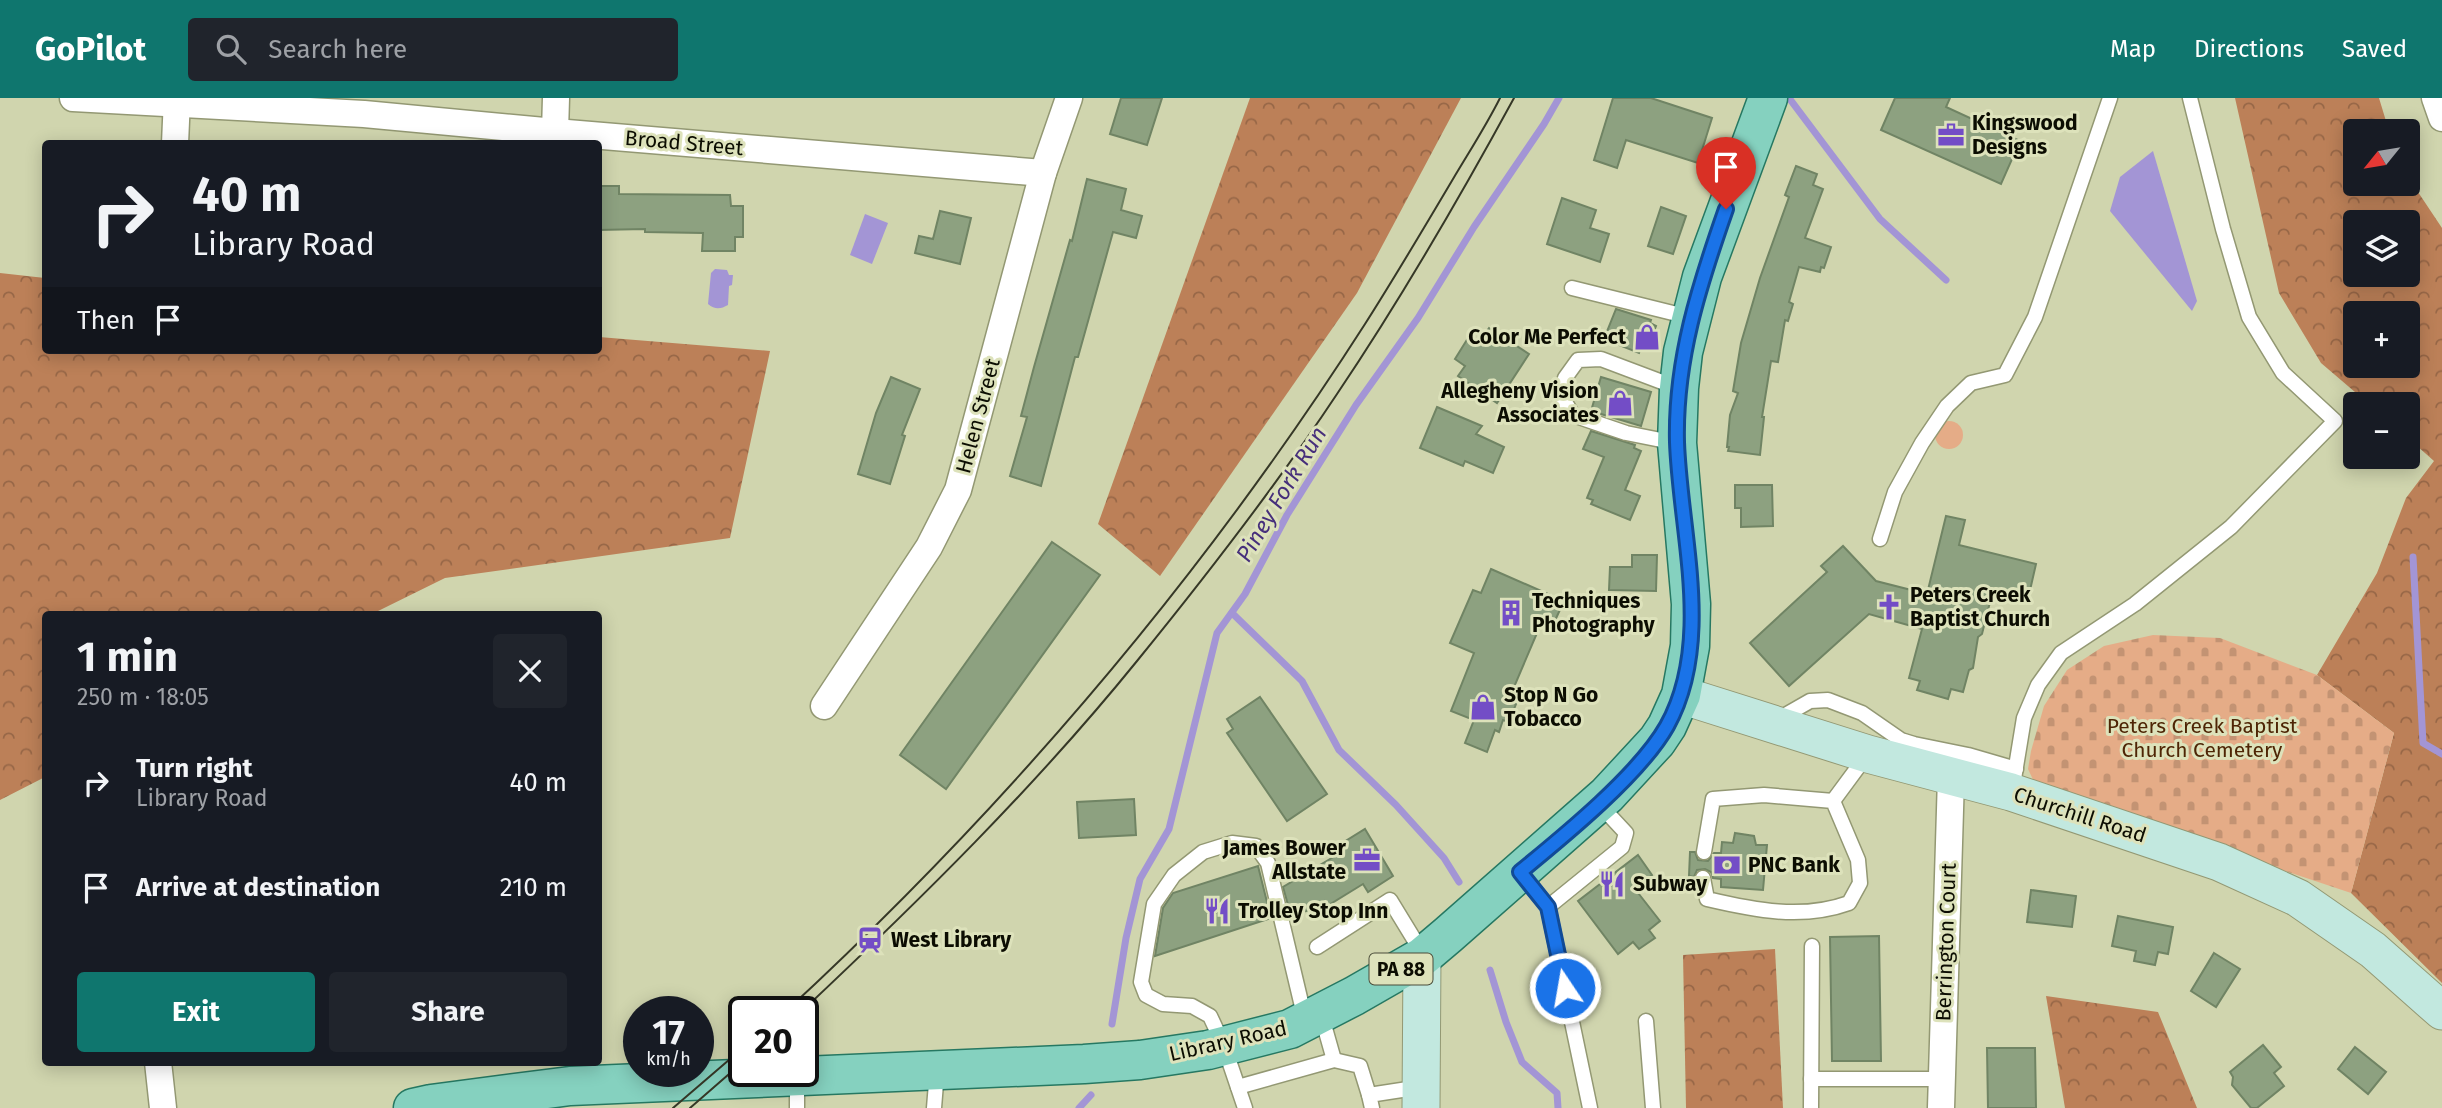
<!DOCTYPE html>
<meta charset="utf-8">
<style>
:root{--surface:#171b24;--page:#20242c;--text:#f1f3f6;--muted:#9ea1a6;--accent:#0f766e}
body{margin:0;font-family:"Fira Sans",sans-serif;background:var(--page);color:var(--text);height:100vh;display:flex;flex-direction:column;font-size:26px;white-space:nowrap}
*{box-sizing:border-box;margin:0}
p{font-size:23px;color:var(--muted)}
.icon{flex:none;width:38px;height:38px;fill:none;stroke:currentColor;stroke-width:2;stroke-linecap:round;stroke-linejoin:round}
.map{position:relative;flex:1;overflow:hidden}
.side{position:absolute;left:42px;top:513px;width:560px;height:455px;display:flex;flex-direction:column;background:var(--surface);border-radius:7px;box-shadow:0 4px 18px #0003}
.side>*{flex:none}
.top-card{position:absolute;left:42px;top:42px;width:560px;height:214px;border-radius:7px;box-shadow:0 4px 18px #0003;background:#171b24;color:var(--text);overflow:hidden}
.needle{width:46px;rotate:240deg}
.buttons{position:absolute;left:2343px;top:21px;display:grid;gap:14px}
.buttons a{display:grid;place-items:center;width:77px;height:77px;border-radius:7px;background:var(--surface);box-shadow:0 4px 18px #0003;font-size:35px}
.speed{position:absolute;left:623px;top:898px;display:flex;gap:14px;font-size:35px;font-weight:700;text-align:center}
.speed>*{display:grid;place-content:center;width:91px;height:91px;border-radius:50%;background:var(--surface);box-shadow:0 4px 18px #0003;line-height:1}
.speed small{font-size:18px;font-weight:400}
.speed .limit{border:4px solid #111;border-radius:10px;background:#fff;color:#111}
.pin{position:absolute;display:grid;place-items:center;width:60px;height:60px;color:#fff;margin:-72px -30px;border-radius:50% 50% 50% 0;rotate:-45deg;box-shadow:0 0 7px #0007}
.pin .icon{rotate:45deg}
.me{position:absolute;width:77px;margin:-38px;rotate:348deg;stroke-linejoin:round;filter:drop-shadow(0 0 5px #0008)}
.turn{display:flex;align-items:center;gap:24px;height:147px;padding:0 35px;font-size:32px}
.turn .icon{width:91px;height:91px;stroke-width:2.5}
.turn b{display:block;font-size:49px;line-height:60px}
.then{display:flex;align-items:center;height:66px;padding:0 35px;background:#0003;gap:14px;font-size:26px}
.round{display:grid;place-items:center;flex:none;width:74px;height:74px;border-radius:7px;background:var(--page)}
.overview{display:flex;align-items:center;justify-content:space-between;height:119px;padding:0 35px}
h1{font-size:42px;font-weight:700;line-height:52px}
.button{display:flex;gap:14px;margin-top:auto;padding:14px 35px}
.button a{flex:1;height:80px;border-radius:7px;background:var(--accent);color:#fff;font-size:28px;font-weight:700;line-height:80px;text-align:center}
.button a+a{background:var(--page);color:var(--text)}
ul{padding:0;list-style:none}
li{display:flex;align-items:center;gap:21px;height:105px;padding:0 35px}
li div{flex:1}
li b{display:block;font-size:26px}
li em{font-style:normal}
header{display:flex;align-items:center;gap:42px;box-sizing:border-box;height:98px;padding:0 35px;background:var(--accent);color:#fff}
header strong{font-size:33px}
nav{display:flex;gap:38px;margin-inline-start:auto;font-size:24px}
.search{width:490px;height:63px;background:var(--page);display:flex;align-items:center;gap:18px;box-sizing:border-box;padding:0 24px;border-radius:7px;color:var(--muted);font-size:26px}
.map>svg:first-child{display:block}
.green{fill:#e5ac87}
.forest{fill:url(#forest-crowns);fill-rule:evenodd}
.cemetery{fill:url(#cemetery-stones)}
.water{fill:#a395d5}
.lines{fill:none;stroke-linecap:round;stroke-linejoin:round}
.stream{stroke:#a395d5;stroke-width:7}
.building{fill:#8da180;stroke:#708464;stroke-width:2}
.lane-casing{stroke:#939873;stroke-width:17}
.street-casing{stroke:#939873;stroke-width:29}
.secondary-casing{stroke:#939873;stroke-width:39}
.primary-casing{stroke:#267862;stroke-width:41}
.lane{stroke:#fff;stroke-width:14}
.street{stroke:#fff;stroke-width:26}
.secondary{stroke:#c2e8df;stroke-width:37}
.primary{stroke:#85d1bf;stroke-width:38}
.tram{stroke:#363827;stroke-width:2}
.route-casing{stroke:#114b97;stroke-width:18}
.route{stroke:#1a73e8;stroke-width:12}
.labels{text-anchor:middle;stroke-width:6;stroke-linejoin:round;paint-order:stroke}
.shield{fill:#dde2bb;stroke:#4b4d3a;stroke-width:2}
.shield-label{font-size:19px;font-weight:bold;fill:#0c0d02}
.poi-label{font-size:21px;font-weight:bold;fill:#0c0d02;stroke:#dde2bb;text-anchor:start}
.street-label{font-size:21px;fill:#0c0d02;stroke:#dde2bb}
.park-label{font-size:21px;fill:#4e2505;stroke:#dde2bb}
.water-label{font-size:23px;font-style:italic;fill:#462f7b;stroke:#dde2bb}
</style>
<header>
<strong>GoPilot</strong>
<div class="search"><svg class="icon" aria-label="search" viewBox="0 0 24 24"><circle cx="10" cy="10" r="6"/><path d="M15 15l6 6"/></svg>Search here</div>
<nav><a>Map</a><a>Directions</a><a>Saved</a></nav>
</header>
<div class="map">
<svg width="2442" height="1010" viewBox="0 0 2442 1010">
<defs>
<pattern id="forest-crowns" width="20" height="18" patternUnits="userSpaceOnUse" patternTransform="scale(1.75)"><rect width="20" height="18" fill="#bc8058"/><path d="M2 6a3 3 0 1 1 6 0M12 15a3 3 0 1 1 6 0" fill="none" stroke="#976747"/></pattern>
<pattern id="cemetery-stones" width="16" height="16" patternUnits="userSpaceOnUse" patternTransform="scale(1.75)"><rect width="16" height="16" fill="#e5ac87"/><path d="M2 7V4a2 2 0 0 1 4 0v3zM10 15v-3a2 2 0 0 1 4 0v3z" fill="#c39373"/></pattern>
</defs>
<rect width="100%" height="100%" fill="#d0d5ae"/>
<!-- green -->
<circle class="green" cx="1949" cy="337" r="14"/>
<!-- forest -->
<g class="forest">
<path d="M1250,0H1461L1357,195L1160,478L1098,426Z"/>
<path d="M2235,0H2379L2389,33H2356V86H2408V79L2442,130V885L2351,795L2394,635L2317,577L2377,475L2406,400L2434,363L2408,340V306H2369L2321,265L2279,195ZM2356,124H2408V177H2356ZM2356,215H2408V268H2356Z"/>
<path d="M0,175L45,180L46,252H598L599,239L770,253L730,440L445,480L372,516H46L45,679L0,702Z"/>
<path d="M1775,851L1783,1010H1686L1683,857Z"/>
<path d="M2046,898L2158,914L2197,1010H2065Z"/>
</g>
<!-- cemetery -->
<path class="cemetery" d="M2153,537L2220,540L2317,577L2394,635L2351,795L2037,690L2028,671L2031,653L2044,608L2067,572L2104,548Z"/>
<!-- water -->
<g class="water">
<path d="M2153,53L2197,203L2192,213L2110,113L2120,79Z"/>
<path d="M865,116L888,125L872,166L850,157Z"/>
<path d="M715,171L727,172L729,177H733L732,187L729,188L728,207C721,211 715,212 708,206L711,175Z"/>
</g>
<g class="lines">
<!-- stream -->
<g class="stream">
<path d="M1789,0L1880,121L1946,182"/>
<path d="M2413,459L2423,645L2442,656"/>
<path d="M1232,515L1302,583L1339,652L1396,707L1444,760L1459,784"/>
<path d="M1490,872L1506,924L1522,964L1557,995L1558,1010"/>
<path d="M1112,926L1126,840L1140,781L1169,731L1217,535L1245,496L1287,417L1356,307L1418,220L1474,129L1544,26L1559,0"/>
<path d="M1079,1010L1091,997"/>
</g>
</g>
<!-- building -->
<g class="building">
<path d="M1121,0H1162L1147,47L1110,36Z"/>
<path d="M1613,0H1651L1712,20L1698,65L1626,42L1617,70L1594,62Z"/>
<path d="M1895,0H1950L1946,9L2020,43L2001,86L1881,32Z"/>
<path d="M1796,68L1817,76L1813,87L1823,91L1805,140L1831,149L1824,170L1821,169L1820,174L1799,169L1789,204L1793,206L1788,223L1785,222L1778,264L1771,263L1762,319H1764L1760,357L1728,353L1729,349H1727L1730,317L1738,295L1733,293L1741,245L1760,180L1789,99L1785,97Z"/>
<path d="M1087,81L1126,91L1121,112L1142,118L1136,140L1113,134L1078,259H1075L1041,388L1010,378L1027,319L1021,318L1034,269L1070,142L1072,143Z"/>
<path d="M598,88H619V96L730,97L731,108H743V139H735V153H702L703,135L645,134V131L598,132Z"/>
<path d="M1562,100L1596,112L1590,130L1609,136L1600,164L1547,146Z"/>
<path d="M1661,109L1686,118L1673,156L1648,148Z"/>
<path d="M940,113L971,120L960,166L915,155L919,138L933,141Z"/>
<path d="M1616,211L1651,222L1650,225L1656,228L1647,251L1641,248L1639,255L1604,241Z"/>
<path d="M1489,230L1529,256L1497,305L1458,278L1465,268L1455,261L1468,240L1478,246Z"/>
<path d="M891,279L920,291L902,337L905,338L890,386L858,376L876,315Z"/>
<path d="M1601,279L1651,294L1641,328L1591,313Z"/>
<path d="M1437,309L1482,328L1476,336L1504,349L1493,375L1465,363L1463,368L1420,350Z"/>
<path d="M1591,333L1635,347L1634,350L1641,353L1625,392L1640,398L1630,422L1591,406L1593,402L1587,400L1604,359L1583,351Z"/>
<path d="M1735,387H1772L1773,428L1741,429V410H1735Z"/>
<path d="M1946,418L1965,422L1959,447L2036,466L2028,501L1993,492L1982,536L1978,539L1973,570L1969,572L1963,594L1951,591L1948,601L1917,592L1920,583L1909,580L1922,531L1869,516L1789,588L1750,545L1827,474L1821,468L1843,448L1876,483L1927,496Z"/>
<path d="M1052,444L1100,477L946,691L900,657Z"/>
<path d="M1632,457H1657L1656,493L1609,492L1610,469H1632Z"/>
<path d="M1491,471L1564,503L1553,527L1540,528L1514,589L1516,590L1510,603L1516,606L1509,624L1503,622L1499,634L1495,632L1487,654L1465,645L1474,622L1451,613L1474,555L1450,545L1473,492L1481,495Z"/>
<path d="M1260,599L1327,696L1287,723L1227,635L1233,631L1227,621Z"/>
<path d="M1134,701L1136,737L1079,740L1077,704Z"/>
<path d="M1365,731L1393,778L1368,794L1363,786L1327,808L1324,803L1306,813L1304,809L1290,814L1283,789L1335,758L1331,752Z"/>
<path d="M1735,735L1754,738L1756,747H1767L1763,792L1721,789V781L1713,780L1711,774L1705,771L1697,772L1694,779L1689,778L1690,754H1695L1698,762L1708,763L1714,755H1721L1722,744L1733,745Z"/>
<path d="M1638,757L1652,777L1635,791L1660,823L1649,832L1655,840L1639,851L1633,844L1618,856L1578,803Z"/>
<path d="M1258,768L1271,820L1155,858L1163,810L1173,795Z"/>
<path d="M2031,792L2076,798L2072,829L2027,824Z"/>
<path d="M2118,818L2173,829L2168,856L2158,854L2155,867L2134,863L2136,853L2112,848Z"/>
<path d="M1879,838L1881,963H1832L1830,839Z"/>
<path d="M2214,855L2240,871L2216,909L2191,893Z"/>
<path d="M2263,947L2281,969L2274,975L2284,988L2257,1010H2251L2232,987L2233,979L2230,974Z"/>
<path d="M2355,949L2386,974L2368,996L2338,971Z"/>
<path d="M1987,950H2035L2036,1010H1988Z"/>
</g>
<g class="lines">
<!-- lane casing -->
<g class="lane-casing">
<g id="lane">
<path d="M1572,190L1689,219"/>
<path d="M1676,345L1626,335L1573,317L1563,301L1565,280L1578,262L1601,261L1678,290"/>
<path d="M1880,441L1895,394L1922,345L1947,308L1971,285L2005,277L2035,219L2110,0"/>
<path d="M1775,623L1810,603L1828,602L1862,615L1901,642L1914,646L1968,657L2016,671"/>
<path d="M2012,693L2024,620L2038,587L2061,555L2135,506L2231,429L2335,323L2283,275L2249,219L2223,131L2190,0"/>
<path d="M1833,703L1867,657"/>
<path d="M1521,775L1548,809L1590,1010"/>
<path d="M1703,780L1707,801C1754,812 1802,822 1849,805L1860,785L1858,762L1833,703L1764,697L1713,701L1704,754"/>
<path d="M1548,809L1622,749L1626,735L1599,706"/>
<path d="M1317,849L1390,802L1423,856"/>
<path d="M1321,916L1334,962"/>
<path d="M1646,923L1653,1010"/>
<path d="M1811,981H1941"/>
<path d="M1238,989L1334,962L1360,968L1369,997"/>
<path d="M797,1010V980"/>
<path d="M934,1010L937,973"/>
<path d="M1245,1010L1224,948L1210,918L1192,908L1163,906L1146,897L1141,884L1154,806L1174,777L1203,754L1232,745L1256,748L1268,765L1305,921"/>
<path d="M1372,1010L1369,997L1421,989"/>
<path d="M1811,1010L1812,848"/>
</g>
</g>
<!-- street casing -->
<g class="street-casing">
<g id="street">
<path d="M73,0L364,16L555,34L1043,75"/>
<path d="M2435,0L2442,20"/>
<path d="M555,34L556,0"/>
<path d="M175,46L177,0"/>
<path d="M824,608L929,449L958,392L1043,75L1069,0"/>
<path d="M158,964L163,1010"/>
<path d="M1941,1010L1951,679"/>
</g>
</g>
<!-- secondary casing -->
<g class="secondary-casing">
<g id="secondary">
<path d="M1681,597L1868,656L2011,694L2219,764L2298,800L2373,852L2442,913"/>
<path d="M1421,1010L1422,859"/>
</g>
</g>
<!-- primary casing -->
<g class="primary-casing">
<path id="primary" d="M413,1010L431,1006L570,988L1084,966L1140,962L1208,952L1290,931L1354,898L1422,859L1448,837L1607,697L1657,643L1667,628L1681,597L1690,548L1691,506L1677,345L1679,290L1683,254L1702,179L1768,0"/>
</g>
<!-- lane -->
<use href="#lane" class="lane"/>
<!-- street -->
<use href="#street" class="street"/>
<!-- secondary -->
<use href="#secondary" class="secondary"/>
<!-- primary -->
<use href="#primary" class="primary"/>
<!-- tram -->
<g class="tram">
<path d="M785,914C1008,708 1201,482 1365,226C1395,179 1424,130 1453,81C1469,54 1486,28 1500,0"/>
<path d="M801,914C919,803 1035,689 1137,563C1207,477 1276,388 1337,296C1401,201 1459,101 1514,0"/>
<path d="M673,1010L744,949"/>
<path d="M690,1010L744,963"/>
</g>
</g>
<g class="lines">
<!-- route casing -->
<g class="route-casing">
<path id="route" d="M1565,890L1548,809L1520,774C1564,738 1640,676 1667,628C1714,543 1680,435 1677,344C1675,262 1699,188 1726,111"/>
</g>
<!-- route -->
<use href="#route" class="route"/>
</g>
<!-- icons -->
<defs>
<g id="office-bare" transform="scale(2.1)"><path d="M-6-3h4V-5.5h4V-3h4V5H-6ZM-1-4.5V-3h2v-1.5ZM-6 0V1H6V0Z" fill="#734dc6" stroke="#dde2bb" stroke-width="2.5" paint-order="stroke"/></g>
<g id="shop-bare" transform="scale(2.1)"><path d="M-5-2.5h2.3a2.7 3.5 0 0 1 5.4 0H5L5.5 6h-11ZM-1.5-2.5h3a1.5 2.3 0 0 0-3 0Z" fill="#734dc6" stroke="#dde2bb" stroke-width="2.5" paint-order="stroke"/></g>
<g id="church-bare" transform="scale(2.1)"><path d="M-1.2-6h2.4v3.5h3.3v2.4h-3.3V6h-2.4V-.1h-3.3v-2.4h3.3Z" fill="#734dc6" stroke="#dde2bb" stroke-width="2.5" paint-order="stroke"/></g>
<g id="building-bare" transform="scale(2.1)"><path d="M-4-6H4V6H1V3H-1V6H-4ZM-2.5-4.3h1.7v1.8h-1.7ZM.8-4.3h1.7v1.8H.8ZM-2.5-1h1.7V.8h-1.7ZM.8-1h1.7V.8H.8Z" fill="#734dc6" stroke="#dde2bb" stroke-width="2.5" paint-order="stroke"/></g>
<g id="bank-bare" transform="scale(2.1)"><path d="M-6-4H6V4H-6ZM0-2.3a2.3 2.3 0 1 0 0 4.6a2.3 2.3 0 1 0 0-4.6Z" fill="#734dc6" stroke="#dde2bb" stroke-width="2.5" paint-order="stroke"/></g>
<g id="restaurant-bare" transform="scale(2.1)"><path d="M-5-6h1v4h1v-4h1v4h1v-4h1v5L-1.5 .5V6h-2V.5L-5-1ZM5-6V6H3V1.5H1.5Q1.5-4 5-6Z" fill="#734dc6" stroke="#dde2bb" stroke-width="2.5" paint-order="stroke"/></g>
<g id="station-bare" transform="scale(2.1)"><path d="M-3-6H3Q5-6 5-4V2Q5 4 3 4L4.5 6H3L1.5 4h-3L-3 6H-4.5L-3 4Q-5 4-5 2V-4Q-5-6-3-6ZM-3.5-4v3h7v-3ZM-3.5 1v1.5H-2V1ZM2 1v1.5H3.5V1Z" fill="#734dc6" stroke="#dde2bb" stroke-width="2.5" paint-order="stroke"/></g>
</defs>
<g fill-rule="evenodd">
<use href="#office-bare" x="1951" y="37"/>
<use href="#shop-bare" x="1647" y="239"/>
<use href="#shop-bare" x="1620" y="305"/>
<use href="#church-bare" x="1889" y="509"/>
<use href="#building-bare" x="1511" y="515"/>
<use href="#shop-bare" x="1483" y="609"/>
<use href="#office-bare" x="1367" y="762"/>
<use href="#bank-bare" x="1727" y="767"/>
<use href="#restaurant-bare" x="1612" y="786"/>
<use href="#restaurant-bare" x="1217" y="813"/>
<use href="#station-bare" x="870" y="842"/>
</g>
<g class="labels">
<!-- shield labels -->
<rect class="shield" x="1369.5" y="855.5" width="63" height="31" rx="5"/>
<g class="shield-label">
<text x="1401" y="878">PA 88</text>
</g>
<!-- poi labels -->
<g class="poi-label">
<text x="1972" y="32">Kingswood<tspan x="1972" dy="24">Designs</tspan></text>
<text x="1626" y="246" text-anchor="end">Color Me Perfect</text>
<text x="1599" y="300" text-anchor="end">Allegheny Vision<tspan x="1599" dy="24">Associates</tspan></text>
<text x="1910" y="504">Peters Creek<tspan x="1910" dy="24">Baptist Church</tspan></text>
<text x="1532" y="510">Techniques<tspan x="1532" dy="24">Photography</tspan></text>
<text x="1504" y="604">Stop N Go<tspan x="1504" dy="24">Tobacco</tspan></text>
<text x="1346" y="757" text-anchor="end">James Bower<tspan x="1346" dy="24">Allstate</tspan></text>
<text x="1748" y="774">PNC Bank</text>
<text x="1633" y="793">Subway</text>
<text x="1238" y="820">Trolley Stop Inn</text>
<text x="891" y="849">West Library</text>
</g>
<!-- street labels -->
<g class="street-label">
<text transform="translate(684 45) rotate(5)" y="7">Broad Street</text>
<text transform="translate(978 318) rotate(-75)" y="7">Helen Street</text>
<text transform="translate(2080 717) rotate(18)" y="7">Churchill Road</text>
<text transform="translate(1946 844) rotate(-88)" y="7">Berrington Court</text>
<text transform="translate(1228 943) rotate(-13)" y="7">Library Road</text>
</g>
<!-- park labels -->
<g class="park-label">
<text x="2202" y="635">Peters Creek Baptist<tspan x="2202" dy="24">Church Cemetery</tspan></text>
</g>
<!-- water labels -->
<g class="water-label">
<text transform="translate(1281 396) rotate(-59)" y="8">Piney Fork Run</text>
</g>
</g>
</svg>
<div class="buttons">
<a><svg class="needle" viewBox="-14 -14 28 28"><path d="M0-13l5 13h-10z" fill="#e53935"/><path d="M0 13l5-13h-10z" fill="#9ea1a6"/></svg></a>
<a><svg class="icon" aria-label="layers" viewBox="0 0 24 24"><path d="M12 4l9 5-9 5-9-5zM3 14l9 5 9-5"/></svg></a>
<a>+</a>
<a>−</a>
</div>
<div class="speed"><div>17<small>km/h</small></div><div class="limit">20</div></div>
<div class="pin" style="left:1726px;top:111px;background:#d93025"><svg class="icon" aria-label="arrive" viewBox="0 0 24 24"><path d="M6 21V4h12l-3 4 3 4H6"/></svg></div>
<svg class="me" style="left:1565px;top:890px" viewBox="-20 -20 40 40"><circle r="17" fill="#1a73e8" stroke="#fff" stroke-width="3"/><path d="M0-11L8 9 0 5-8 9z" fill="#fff"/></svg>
<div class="top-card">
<div class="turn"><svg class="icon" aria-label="right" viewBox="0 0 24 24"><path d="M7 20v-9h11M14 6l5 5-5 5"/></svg><div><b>40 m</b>Library Road</div></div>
<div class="then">Then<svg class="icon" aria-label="arrive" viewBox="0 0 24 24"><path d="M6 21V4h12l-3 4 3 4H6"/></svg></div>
</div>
<section class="side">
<div class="overview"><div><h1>1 min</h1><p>250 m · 18:05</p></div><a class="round"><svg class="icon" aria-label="close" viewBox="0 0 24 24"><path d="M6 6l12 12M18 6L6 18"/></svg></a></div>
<ul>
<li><svg class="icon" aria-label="right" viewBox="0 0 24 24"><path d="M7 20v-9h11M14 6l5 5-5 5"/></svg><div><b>Turn right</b><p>Library Road</p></div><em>40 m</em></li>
<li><svg class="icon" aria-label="arrive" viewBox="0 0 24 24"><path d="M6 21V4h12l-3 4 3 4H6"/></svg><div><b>Arrive at destination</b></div><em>210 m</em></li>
</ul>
<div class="button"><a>Exit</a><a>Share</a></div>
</section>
</div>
